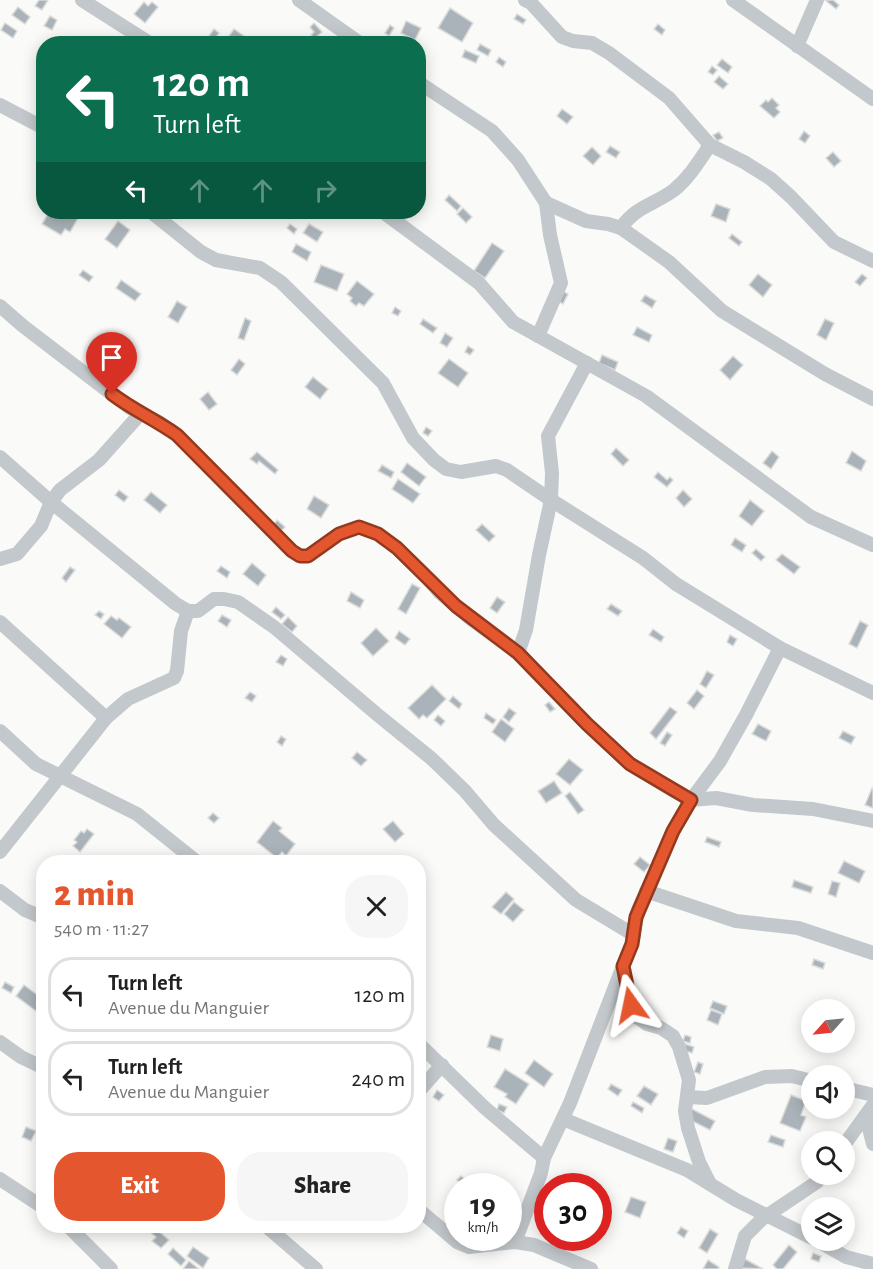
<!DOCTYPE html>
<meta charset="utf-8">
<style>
:root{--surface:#fff;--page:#f6f6f6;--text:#222;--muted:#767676;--line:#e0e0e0;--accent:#e4572e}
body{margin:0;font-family:"Alegreya Sans",sans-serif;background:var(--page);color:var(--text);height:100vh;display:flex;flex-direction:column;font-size:22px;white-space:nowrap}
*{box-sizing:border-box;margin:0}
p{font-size:20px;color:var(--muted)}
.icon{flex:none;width:33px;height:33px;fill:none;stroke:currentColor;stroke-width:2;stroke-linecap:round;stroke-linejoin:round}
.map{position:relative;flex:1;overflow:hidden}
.details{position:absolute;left:36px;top:855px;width:390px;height:378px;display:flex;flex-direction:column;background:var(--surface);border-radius:24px;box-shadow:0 3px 15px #0003}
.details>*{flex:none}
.top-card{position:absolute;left:36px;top:36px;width:390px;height:183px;border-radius:24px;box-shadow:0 3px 15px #0003;background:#0b6e4f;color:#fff;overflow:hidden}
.needle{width:39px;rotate:243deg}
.controls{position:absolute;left:801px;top:999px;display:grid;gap:12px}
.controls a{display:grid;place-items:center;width:54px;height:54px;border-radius:50%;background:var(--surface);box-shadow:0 3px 15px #0003;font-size:30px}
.speed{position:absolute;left:444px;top:1173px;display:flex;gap:12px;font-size:30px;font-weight:700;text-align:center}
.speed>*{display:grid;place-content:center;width:78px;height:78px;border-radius:50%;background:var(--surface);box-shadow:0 3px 15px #0003;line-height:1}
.speed small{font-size:15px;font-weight:400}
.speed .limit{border:9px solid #d22;background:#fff;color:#111}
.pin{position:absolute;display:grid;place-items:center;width:51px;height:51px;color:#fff;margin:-62px -26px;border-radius:50% 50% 50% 0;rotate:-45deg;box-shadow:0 0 6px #0007}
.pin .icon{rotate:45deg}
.me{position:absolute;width:66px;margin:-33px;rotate:348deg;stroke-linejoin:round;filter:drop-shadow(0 0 4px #0008)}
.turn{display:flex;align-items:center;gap:21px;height:126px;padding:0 18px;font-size:27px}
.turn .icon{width:78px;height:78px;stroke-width:2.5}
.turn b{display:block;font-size:42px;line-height:51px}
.lanes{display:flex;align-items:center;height:57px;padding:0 18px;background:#0003;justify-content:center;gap:30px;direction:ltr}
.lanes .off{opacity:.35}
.round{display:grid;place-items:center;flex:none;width:63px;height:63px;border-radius:24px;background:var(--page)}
.headline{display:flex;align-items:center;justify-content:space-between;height:102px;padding:0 18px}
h1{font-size:36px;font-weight:800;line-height:45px;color:var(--accent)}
.primary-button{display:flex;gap:12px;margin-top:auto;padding:12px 18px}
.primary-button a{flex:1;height:69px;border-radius:24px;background:var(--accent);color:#fff;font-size:24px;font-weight:800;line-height:69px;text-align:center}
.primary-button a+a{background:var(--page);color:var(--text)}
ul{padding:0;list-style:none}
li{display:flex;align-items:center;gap:18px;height:75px;margin:0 12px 9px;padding:0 6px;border:3px solid var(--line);border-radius:24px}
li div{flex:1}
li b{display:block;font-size:22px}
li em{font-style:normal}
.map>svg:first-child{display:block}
.building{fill:#aab3b9;stroke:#dcdcda;stroke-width:1.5}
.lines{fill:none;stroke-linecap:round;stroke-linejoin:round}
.minor{stroke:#c3c8cc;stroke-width:14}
.route-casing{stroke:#94391e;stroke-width:15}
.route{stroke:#e4572e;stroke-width:10}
</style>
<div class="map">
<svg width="873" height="1269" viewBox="0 0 873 1269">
<rect width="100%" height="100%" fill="#fafaf8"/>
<!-- building -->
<g class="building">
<path d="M39,0H48L42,10L35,6Z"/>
<path d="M825,0H833L839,5L836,9Z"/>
<path d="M144,2L148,6L152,2L158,7L145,23L134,14Z"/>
<path d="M18,7L30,17L25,24L12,15Z"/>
<path d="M450,8L473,23L462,42L438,28Z"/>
<path d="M517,14L526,20L523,24L514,19Z"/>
<path d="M50,16L57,20L52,30L44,26Z"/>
<path d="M406,21L421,28L415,40L401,33Z"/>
<path d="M5,23L17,31L13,38L1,30Z"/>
<path d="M314,23L322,32L314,39L311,35L314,32L310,27Z"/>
<path d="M658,24L665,30L662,35L654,29Z"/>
<path d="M390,25L394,28L389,36L385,33Z"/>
<path d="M214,29L219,33L212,44L206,40Z"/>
<path d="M234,29L255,44H239L229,36Z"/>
<path d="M480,44L491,50L488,56L477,50Z"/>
<path d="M465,50L479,56L476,63L462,57Z"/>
<path d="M499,57L506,62L503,67L496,62Z"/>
<path d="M722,59L732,67L728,73L717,65Z"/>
<path d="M712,66L717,70L713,75L708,72Z"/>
<path d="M719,76L728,84L723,89L714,82Z"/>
<path d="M772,98L779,105L776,108L780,112L774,118L760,106L766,100L768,102Z"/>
<path d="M562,109L573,117L567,124L557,116Z"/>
<path d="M804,131L810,136L805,143L799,139Z"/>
<path d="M719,132L723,138L717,141L713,135Z"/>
<path d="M610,146L620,152L616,158L606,152Z"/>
<path d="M592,147L601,156L593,165L583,156Z"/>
<path d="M833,152L841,161L834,167L826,158Z"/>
<path d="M418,178L425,184L420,191L418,190Z"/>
<path d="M449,195L461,206L457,211L445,200Z"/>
<path d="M716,204L730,209L726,222L711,216Z"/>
<path d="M463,208L472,217L466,223L457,214Z"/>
<path d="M49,212L56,213L57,212H67L78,218L70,232L65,229L61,235L42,224Z"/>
<path d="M118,221L130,230L117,248L105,239Z"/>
<path d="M290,224L297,229L294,234L287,228Z"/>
<path d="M309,224L323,232L317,242L303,233Z"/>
<path d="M732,234L742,242L739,246L729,238Z"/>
<path d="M492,243L504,251L485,278L474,271Z"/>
<path d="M296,244L311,252L307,261L292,252Z"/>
<path d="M321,265L344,274L337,291L314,282Z"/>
<path d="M83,270L93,277L89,282L79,275Z"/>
<path d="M758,274L772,285L763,297L749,285Z"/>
<path d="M862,274L867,278L860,286L855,282Z"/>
<path d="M121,280L141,294L135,301L116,288Z"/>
<path d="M357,281L374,294L364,306L359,303L356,306L350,301L352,298L347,294Z"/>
<path d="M561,290L568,294L563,304L556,300Z"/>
<path d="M645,295L656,301L652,308L641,301Z"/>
<path d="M177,301L187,307L178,323L168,317Z"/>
<path d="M395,307L401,311L398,316L392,313Z"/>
<path d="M245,318L251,321L244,340L238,338Z"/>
<path d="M423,319L437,328L433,333L420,324Z"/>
<path d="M825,319L834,323L826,340L817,335Z"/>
<path d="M637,327L652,335L649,342L633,335Z"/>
<path d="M445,333L453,338L447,347L440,343Z"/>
<path d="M468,346L474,350L470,355L465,352Z"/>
<path d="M602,355L618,362L615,370L599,363Z"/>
<path d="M733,356L743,365L730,380L720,370Z"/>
<path d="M239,359L245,364L237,375L231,370Z"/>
<path d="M449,359L468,373L458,387L438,373Z"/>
<path d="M313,377L328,389L320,399L305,387Z"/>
<path d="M208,392L217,404L209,410L200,399Z"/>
<path d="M426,427L432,431L428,436L423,433Z"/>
<path d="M616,448L629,460L623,466L611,454Z"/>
<path d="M772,451L779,457L771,469L763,463Z"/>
<path d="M852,451L866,461L861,471L846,463Z"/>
<path d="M257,452L278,470L275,474L259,461L257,464L250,459Z"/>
<path d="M407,463L426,477L419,486L401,472Z"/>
<path d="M382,465L394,472L391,478L378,471Z"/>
<path d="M658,472L667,480L670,477L673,480L667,487L654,477Z"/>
<path d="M398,479L420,494L413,503L392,489Z"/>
<path d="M119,490L128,497L124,502L115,495Z"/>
<path d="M683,490L692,499L684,507L676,498Z"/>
<path d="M151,492L167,505L160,513L144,500Z"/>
<path d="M314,496L329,505L321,518L307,509Z"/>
<path d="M750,500L764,511L752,526L739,516Z"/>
<path d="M277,520L285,527L279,533L272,527Z"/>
<path d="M482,524L495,536L489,542L476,530Z"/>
<path d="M735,538L746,545L742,552L731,545Z"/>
<path d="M756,549L765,557L761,561L752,553Z"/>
<path d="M782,554L800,567L794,574L776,560Z"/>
<path d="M252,563L266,575L258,586L243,574Z"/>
<path d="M221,566L230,572L227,578L217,571Z"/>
<path d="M70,567L75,570L66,582L62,578Z"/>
<path d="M412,584L420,588L406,614L398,609Z"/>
<path d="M351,592L364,600L360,608L347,601Z"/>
<path d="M497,597L505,602L497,613L490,608Z"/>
<path d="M611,604L622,611L618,616L607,609Z"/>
<path d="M276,607L285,615L281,619L272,612Z"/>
<path d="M99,611L104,614L101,619L95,615Z"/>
<path d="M222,615L231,620L227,627L218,621Z"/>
<path d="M111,616L117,620L119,618L131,627L122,638L104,624Z"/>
<path d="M288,617L297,626L292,632L282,624Z"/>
<path d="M860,621L868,625L857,648L849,644Z"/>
<path d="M376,628L389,641L373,656L361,643Z"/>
<path d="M653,629L664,637L661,642L649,635Z"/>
<path d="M399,631L410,639L405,645L395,638Z"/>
<path d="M730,635L737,639L733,646L727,642Z"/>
<path d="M281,655L287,659L283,666L276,662Z"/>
<path d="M707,671L714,675L706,688L700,684Z"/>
<path d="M432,685L446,699L427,718L423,715L419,719L408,708Z"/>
<path d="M697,690L704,696L694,709L687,703Z"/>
<path d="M250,692L256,696L252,702L245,698Z"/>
<path d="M453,696L462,704L459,709L449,701Z"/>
<path d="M549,702L555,709L550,712L545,705Z"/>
<path d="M670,707L677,712L656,739L650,733Z"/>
<path d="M509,708L516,713L509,722L503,717Z"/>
<path d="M486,713L496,720L493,724L484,718Z"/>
<path d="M438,715L445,721L441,726L434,720Z"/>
<path d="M501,719L514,729L505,742L492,732Z"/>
<path d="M758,724L771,731L766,741L752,734Z"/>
<path d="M843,731L855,737L851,744L839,738Z"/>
<path d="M667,732L672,735L665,746L660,743Z"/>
<path d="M281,736L286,739L282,746L277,742Z"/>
<path d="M357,752L367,760L361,766L352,758Z"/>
<path d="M569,759L583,770L570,785L556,774Z"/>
<path d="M554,781L562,793L546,803L538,791Z"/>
<path d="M872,788L873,789V808L865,805Z"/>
<path d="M570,792L584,810L578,814L565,796Z"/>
<path d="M213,813L219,818L214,823L208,818Z"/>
<path d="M273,821L282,828L279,831L295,844L286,856L282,852L277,858L257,842Z"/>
<path d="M393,821L404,834L395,842L383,829Z"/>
<path d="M87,829L94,834L80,852L73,846L77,842L74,840L81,831L84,833Z"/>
<path d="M707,837L721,842L719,847L705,842Z"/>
<path d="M640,857L650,865L644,872L634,864Z"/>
<path d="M844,861L865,871L859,883L838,873Z"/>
<path d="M794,880L813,887L811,893L792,887Z"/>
<path d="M832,881L840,883L836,897L828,894Z"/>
<path d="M506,892L514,899L501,914L492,907Z"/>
<path d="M514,902L524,910L513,922L504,914Z"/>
<path d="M814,959L825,963L823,969L812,965Z"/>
<path d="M5,982L14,987L11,993L2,988Z"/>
<path d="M24,985L44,1000L36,1011L16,996Z"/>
<path d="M713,1001L727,1006L724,1014L710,1008Z"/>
<path d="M711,1010L722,1014L718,1025L707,1020Z"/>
<path d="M491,1035L503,1039L500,1051L487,1047Z"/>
<path d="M685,1035L691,1037L690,1043L683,1041Z"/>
<path d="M685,1044L694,1047L692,1053L683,1050Z"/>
<path d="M534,1060L553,1074L544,1087L525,1073Z"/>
<path d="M698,1062L703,1064L700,1074L694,1072Z"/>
<path d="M505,1069L529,1084L516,1104L505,1097L507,1094L494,1087Z"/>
<path d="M611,1084L622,1090L618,1096L608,1089Z"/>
<path d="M644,1086L658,1094L651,1105L637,1096Z"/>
<path d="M437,1090L444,1095L439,1101L433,1097Z"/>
<path d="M791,1095L806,1101L801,1115L806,1117L800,1131L780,1123Z"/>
<path d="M633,1102L644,1108L642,1113L631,1106Z"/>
<path d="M499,1104L507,1107L504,1113L497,1110Z"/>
<path d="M692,1109L715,1121L710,1130L688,1119Z"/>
<path d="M26,1127L36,1131L31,1141L22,1137Z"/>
<path d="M771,1135L785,1140L783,1147L768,1142Z"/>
<path d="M668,1138L677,1141L673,1152L664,1149Z"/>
<path d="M461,1176L473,1186H464L457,1180Z"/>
<path d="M631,1197L646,1202L640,1218L625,1212Z"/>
<path d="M681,1227L688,1231L684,1238L677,1233Z"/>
<path d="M155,1228L169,1240L161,1248L152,1241L156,1237L151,1233Z"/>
<path d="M710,1229L718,1234L707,1253L699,1248Z"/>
<path d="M789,1245L797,1252L783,1269H777L773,1265Z"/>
<path d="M193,1247L209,1258L203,1268L187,1256Z"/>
<path d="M173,1248L186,1260L181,1266L168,1254Z"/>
<path d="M813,1253L821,1256L819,1262L811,1259Z"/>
<path d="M745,1259L763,1269L741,1268Z"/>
<path d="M708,1260L719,1267L718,1269H703Z"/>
<path d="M189,1261L199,1269H183Z"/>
</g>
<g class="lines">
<!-- minor -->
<g class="minor">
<path d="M82,0L151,44"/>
<path d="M299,0L361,44"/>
<path d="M525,0L531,3L562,37L573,41L592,43L609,53L669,98L710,145L744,162L771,179L791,197L834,242L873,261"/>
<path d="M733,0L873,99"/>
<path d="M797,46L817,0"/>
<path d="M418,82L492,131L518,160L546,203L550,235L561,283L538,336"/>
<path d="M0,105L44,128"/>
<path d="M546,203L586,221L608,224L621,228L669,262L722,311L825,374L873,399"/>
<path d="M151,212L201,252L216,260L260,268L281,282L383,383L413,438L434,460L446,469L461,472L496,466L507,470L551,500L643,558L676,584L780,648L873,693"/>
<path d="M383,212L479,283L513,322L646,396L811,517L873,545"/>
<path d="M621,228C636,206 654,205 674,190C689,178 699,161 710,145"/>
<path d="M0,306L23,326L130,408L159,422L177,435L292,551L300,556H308L339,534L359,527L378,534L397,548L423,573L440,593L471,619L518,653L587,724L630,764L674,791L691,800L716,798L753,805L813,809L873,821"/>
<path d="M0,457L51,502L176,604L188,611H198L214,599H224L238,602L274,627L379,716L432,759L465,791L494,825L576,900L634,935"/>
<path d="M0,559L17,554L41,526L51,502L60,490L99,460L141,413"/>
<path d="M0,622L106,718"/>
<path d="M518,653L526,630L539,555L551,500L552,473L548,436L587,363"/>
<path d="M0,731L36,764L137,814L197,862"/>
<path d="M0,852L106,718L128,699L174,678L177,671L181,631L188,611"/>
<path d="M0,891L25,910L44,918"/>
<path d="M646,891L736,921L798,928L873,953"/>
<path d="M0,1042L21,1057L44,1068"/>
<path d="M418,1043L485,1108L544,1158"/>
<path d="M844,1088L873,1095"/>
<path d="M418,1092L442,1065"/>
<path d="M687,1097L707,1098L765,1077L792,1076L812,1081"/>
<path d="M866,1116L873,1144"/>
<path d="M563,1119L687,1170L736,1200L812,1238"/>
<path d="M844,1145L873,1105"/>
<path d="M0,1179L44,1208"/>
<path d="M710,1184L699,1162L688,1128L685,1111L689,1080L679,1047L673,1036L661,1028L647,1024L637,1017L631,1005L623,966L632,944L638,910L673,831L691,800L720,761L746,715L780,648"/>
<path d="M418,1209L457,1242L469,1247L515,1242L534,1245L591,1269"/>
<path d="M68,1226L111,1269"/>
<path d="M266,1226L316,1269"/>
<path d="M816,1240L846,1257L873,1264"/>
<path d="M515,1242L541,1173L544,1158L570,1103L623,966"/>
<path d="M735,1269L745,1236L762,1219L817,1182L823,1174"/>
</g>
</g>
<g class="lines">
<!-- route casing -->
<g class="route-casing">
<path id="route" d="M112,394C133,410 156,420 177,435L292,551L300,556H308L339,534L359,527L378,534L397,548L456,606L518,653L587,724L630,764L691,800L673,831L636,917L632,944L623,966L631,1005"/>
</g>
<!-- route -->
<use href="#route" class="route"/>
</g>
</svg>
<div class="controls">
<a><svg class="needle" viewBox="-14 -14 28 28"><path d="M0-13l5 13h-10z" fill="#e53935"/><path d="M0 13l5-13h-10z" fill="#767676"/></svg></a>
<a><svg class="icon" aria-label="sound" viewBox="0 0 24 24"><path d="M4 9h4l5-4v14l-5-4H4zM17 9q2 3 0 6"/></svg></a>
<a><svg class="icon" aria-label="search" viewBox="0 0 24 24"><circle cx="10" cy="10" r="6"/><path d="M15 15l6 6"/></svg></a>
<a><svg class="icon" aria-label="layers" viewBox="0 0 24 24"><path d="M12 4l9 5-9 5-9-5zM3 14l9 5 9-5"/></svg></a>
</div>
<div class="speed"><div>19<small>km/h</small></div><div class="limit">30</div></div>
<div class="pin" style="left:112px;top:394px;background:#d93025"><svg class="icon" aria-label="arrive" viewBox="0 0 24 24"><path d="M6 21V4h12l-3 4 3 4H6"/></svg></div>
<svg class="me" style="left:631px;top:1005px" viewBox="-20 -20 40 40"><path d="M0-17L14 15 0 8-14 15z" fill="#e4572e" stroke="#fff" stroke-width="4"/></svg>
<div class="top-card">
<div class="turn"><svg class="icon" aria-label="left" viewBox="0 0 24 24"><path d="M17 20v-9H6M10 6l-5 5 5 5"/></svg><div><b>120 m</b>Turn left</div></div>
<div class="lanes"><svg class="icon" aria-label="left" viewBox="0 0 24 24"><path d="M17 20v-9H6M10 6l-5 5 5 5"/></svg><svg class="icon off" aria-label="ahead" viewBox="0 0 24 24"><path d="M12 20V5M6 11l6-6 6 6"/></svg><svg class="icon off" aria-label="ahead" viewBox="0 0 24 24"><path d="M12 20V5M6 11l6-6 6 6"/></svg><svg class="icon off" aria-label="right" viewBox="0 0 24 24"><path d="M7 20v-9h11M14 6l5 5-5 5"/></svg></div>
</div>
<section class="details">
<div class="headline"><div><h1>2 min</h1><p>540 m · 11:27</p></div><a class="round"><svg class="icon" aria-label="close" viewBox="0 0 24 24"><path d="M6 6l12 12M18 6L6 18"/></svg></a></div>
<ul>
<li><svg class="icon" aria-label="left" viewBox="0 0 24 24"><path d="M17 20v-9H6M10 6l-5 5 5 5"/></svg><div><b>Turn left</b><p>Avenue du Manguier</p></div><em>120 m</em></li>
<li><svg class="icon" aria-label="left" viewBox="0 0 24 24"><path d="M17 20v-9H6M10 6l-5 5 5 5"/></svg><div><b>Turn left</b><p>Avenue du Manguier</p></div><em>240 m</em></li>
</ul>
<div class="primary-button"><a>Exit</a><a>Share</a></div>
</section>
</div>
